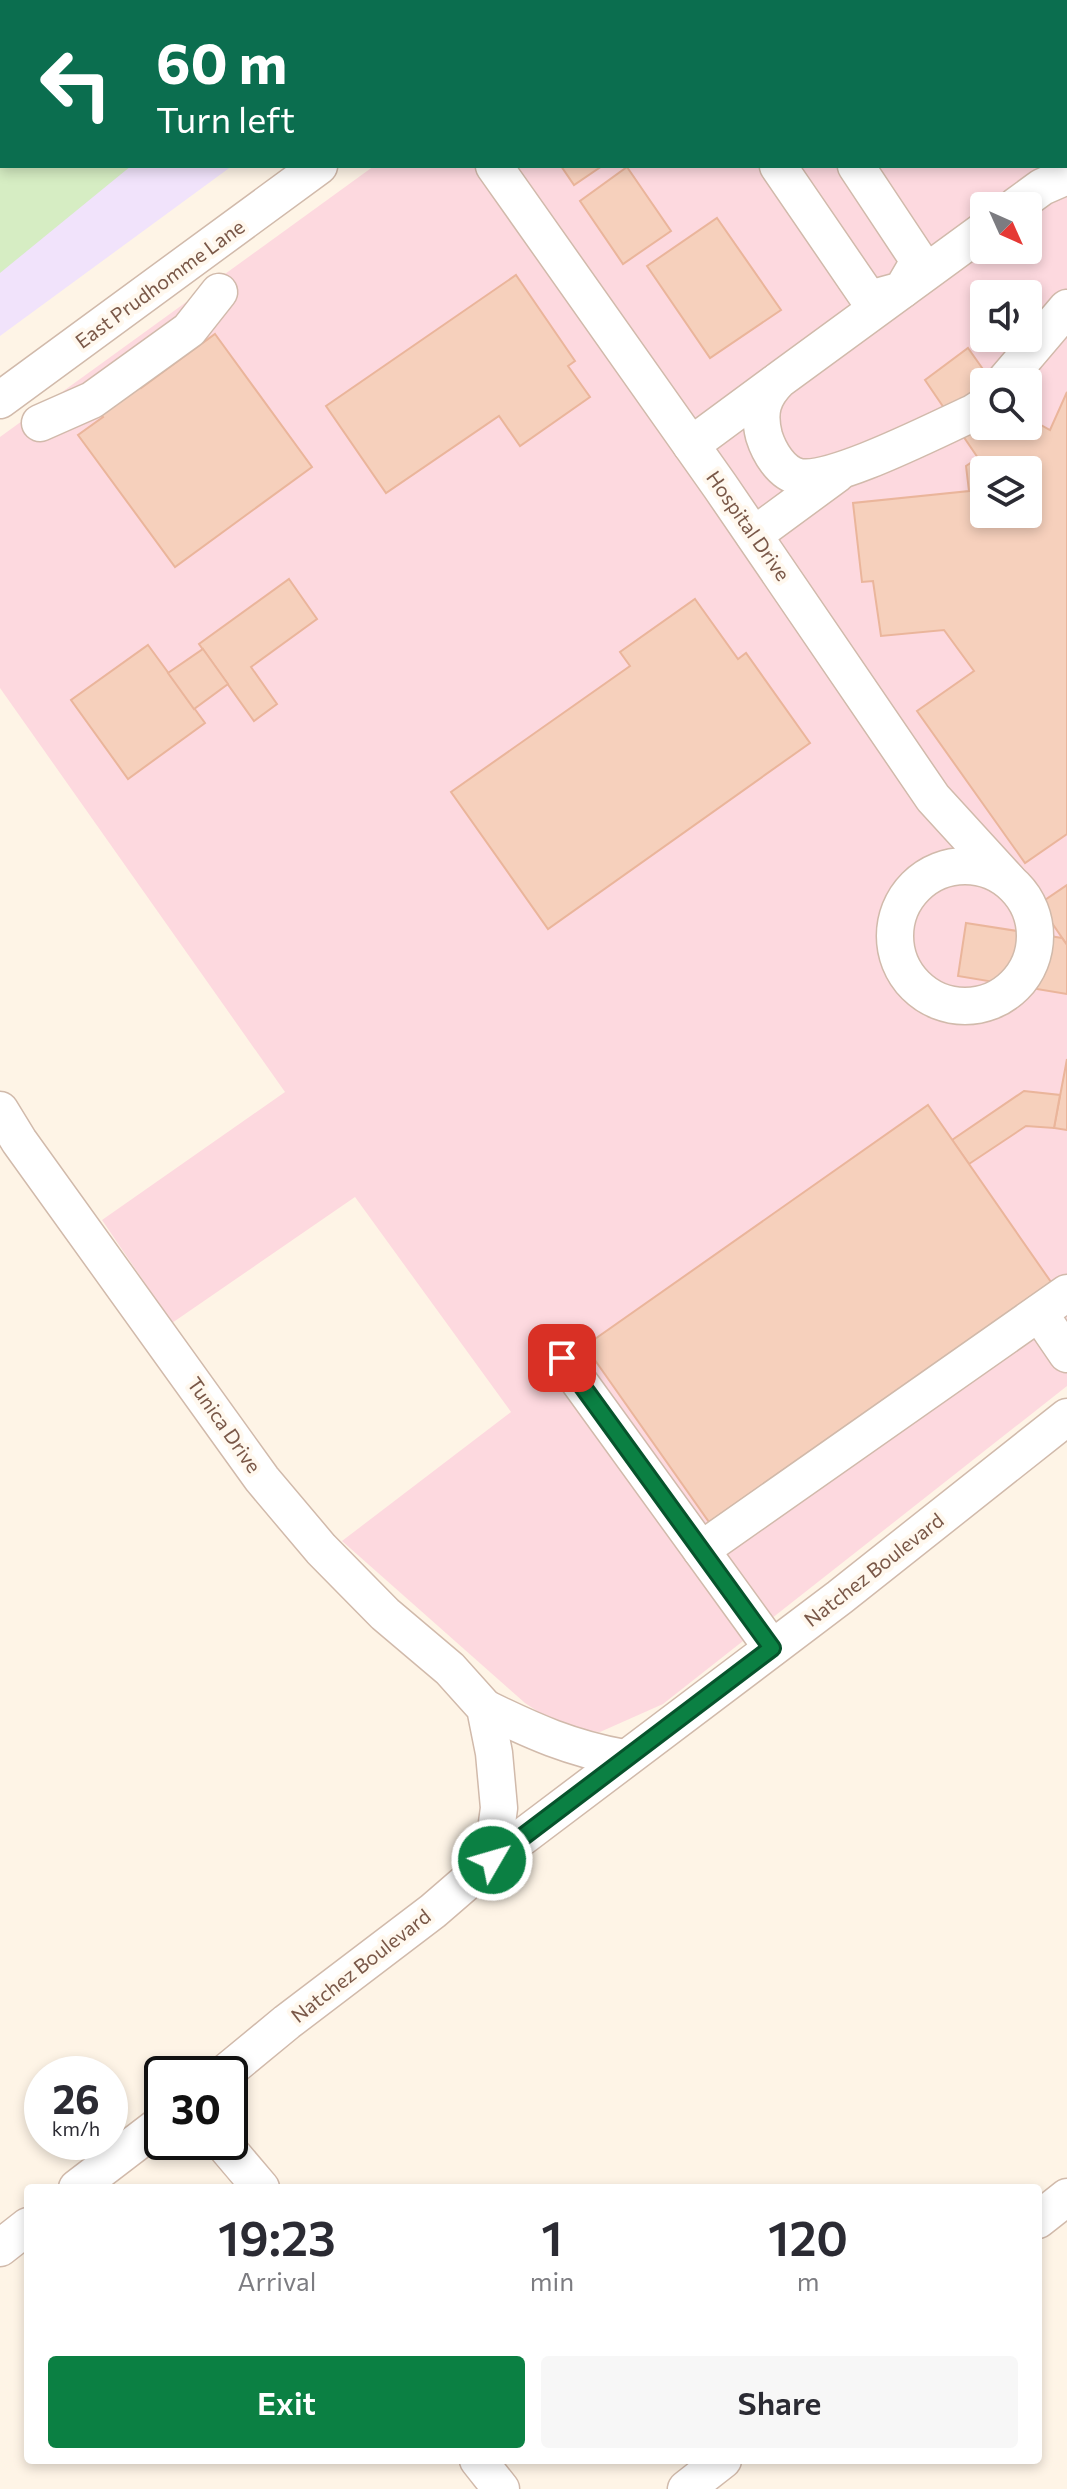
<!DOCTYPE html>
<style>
:root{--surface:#fff;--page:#f7f7f7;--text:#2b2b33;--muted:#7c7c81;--accent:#0b8043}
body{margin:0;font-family:Commissioner,sans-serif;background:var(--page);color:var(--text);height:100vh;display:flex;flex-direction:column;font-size:30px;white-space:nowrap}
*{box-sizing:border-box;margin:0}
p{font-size:26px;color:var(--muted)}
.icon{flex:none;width:44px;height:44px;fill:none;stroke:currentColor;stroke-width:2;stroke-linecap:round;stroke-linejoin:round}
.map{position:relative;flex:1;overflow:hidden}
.sheet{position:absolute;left:24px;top:2184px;width:1018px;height:280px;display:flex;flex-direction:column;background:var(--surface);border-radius:8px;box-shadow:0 4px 12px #0003}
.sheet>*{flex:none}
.banner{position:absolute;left:0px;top:0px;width:1068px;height:168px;box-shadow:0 4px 12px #0003;background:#0b6e4f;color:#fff;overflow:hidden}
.needle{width:52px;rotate:135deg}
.controls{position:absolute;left:970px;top:192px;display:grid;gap:16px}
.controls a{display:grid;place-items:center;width:72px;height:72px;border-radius:8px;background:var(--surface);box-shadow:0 4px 12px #0003;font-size:40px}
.speed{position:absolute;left:24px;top:2056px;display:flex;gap:16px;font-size:40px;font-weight:700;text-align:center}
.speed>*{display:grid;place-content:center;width:104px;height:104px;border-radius:50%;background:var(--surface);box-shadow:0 4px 12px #0003;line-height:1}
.speed small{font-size:20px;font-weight:400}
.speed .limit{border:4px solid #111;border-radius:12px;background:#fff;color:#111}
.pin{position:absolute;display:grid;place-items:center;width:68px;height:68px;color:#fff;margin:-34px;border-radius:16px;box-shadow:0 4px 12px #0006}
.me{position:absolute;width:88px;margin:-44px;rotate:52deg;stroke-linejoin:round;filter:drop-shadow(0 0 6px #0008)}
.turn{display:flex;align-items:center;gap:28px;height:168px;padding:0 24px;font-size:36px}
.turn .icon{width:104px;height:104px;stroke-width:2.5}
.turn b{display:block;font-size:56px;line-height:68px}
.eta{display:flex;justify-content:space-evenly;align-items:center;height:136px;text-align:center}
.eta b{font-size:48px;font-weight:600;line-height:56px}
.action{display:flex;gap:16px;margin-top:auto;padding:16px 24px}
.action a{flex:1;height:92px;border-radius:8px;background:var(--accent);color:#fff;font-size:32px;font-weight:600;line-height:92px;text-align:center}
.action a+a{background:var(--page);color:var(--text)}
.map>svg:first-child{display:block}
.education{fill:#f1e3fb}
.medical{fill:#fdd9df;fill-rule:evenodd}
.green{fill:#d6edc3}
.building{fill:#f6d0bc;stroke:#eab59b;stroke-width:2;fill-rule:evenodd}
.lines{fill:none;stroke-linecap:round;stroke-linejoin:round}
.minor-casing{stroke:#d1baab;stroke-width:39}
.minor{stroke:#fff;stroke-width:36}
.route-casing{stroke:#07532c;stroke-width:20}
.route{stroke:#0b8043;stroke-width:14}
.labels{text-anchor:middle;stroke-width:8;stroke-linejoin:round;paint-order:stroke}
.street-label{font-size:20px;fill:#7a5848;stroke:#fff8ee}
</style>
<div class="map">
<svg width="1067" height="2489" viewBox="0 0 1067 2489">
<rect width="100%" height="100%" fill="#fef4e6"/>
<!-- education -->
<path class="education" d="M0,0H459L2,2V166H232L0,336Z"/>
<!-- medical -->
<path class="medical" d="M600,0H1067V1386L663,1704L600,1732L574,1730L552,1721L525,1703L342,1541L511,1412L355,1197L172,1323L102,1220L285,1092L0,688V437L374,166H1066V2H597ZM984,206H1028V250H984ZM984,294H1028V338H984ZM984,382H1028V426H984ZM984,470H1028V514H984Z"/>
<!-- green -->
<path class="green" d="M0,8L2,166H131L0,273Z"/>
<!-- building -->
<g class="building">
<path d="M811,0H1067V25L1066,2H808Z"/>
<path d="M561,166H602L574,185Z"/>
<path d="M627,167L671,231L623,264L580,201Z"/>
<path d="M717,218L781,310L710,358L647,266Z"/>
<path d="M516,275L575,361L568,366L590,397L520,446L499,416L386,493L326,406Z"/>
<path d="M215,334L312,467L175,567L78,435L103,417L84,392L123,363L141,388Z"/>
<path d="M968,348L992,382H984V426H1028L1032,420L1050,430L1067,392V834L1025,863L917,711L974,671L944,630L881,636L873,581L862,582L853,503L969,491L966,466L978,458L925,380ZM984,470H1028V514H984Z"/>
<path d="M289,579L317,619L251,667L277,704L254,721L199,644Z"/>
<path d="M695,599L738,659L746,653L810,743L548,929L451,792L630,666L620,652Z"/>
<path d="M148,645L205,723L128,779L71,700Z"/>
<path d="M203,649L228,684L194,709L168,673Z"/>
<path d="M1067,885V945L1039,904Z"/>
<path d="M966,923L1062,938L1067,945V994L958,976Z"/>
<path d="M1067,1059V1130L1054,1128Z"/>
<path d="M1024,1091L1060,1095L1054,1128L1026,1126L969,1164L952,1140Z"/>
<path d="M928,1105L1051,1282L709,1522L585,1346Z"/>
</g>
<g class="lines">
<!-- minor casing -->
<g class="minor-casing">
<g id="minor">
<path d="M665,0L666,2"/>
<path d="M746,0L747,2"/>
<path d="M540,2L543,0"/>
<path d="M1066,60H1067"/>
<path d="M494,166L720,486L933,798L1008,880"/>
<path d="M778,166L869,299L902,290L919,261L856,166"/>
<path d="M1016,206L1042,187L1067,176"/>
<path d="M984,230L779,380C762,397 758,412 764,436C769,452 781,473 799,477C833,483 937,429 973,413L984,406"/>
<path d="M1004,382L1067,308"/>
<path d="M0,400L319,166"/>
<path d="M40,423L92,400L189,330L219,292"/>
<path d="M691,445L775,383"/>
<path d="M754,535L837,474"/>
<circle cx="965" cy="936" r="70"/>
<path d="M0,1110L19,1141L262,1479L321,1549L385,1614L450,1669L485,1708L494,1753L499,1808L492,1860"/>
<path d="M1039,1313L1067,1354"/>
<path d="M562,1358L772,1648"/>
<path d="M701,1550L1067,1293"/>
<path d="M485,1708C534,1732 570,1748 624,1758"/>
<path d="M224,2074L287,2022L433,1911L492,1860L840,1597L1067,1417"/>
<path d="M222,2142L261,2188"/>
<path d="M77,2188L162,2123"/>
<path d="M1038,2220L1067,2197"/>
<path d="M0,2248L28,2226"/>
<path d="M478,2460L501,2489"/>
<path d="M686,2489L723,2460"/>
</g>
</g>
<!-- minor -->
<use href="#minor" class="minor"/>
</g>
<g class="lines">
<!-- route casing -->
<g class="route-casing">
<path id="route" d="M492,1860L772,1648L562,1358"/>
</g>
<!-- route -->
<use href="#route" class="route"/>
</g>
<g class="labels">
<!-- street labels -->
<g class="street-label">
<text transform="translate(160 284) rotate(-36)" y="7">East Prudhomme Lane</text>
<text transform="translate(748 526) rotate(55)" y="7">Hospital Drive</text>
<text transform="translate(224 1425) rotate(55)" y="7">Tunica Drive</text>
<text transform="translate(874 1570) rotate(-38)" y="7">Natchez Boulevard</text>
<text transform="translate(361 1966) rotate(-38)" y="7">Natchez Boulevard</text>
</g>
</g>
</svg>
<div class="controls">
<a><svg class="needle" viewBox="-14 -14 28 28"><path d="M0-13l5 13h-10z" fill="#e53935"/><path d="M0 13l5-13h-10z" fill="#7c7c81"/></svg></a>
<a><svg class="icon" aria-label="sound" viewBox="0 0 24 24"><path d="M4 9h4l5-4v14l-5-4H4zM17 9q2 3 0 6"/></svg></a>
<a><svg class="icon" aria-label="search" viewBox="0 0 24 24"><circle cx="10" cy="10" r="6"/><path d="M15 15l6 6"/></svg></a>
<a><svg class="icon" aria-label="layers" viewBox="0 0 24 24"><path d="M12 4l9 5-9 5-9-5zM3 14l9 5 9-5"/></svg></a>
</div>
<div class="speed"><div>26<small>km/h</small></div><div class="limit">30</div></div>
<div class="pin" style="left:562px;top:1358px;background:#d93025"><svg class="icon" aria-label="arrive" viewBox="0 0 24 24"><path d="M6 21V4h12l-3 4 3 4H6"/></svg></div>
<svg class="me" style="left:492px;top:1860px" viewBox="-20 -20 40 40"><circle r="17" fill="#0b8043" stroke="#fff" stroke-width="3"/><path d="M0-11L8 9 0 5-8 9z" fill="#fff"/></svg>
<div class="banner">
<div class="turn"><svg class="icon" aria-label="left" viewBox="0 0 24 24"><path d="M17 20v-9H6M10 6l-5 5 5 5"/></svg><div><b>60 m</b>Turn left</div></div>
</div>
<section class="sheet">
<div class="eta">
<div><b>19:23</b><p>Arrival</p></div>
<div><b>1</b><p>min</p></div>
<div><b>120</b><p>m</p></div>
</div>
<div class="action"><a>Exit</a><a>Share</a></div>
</section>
</div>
